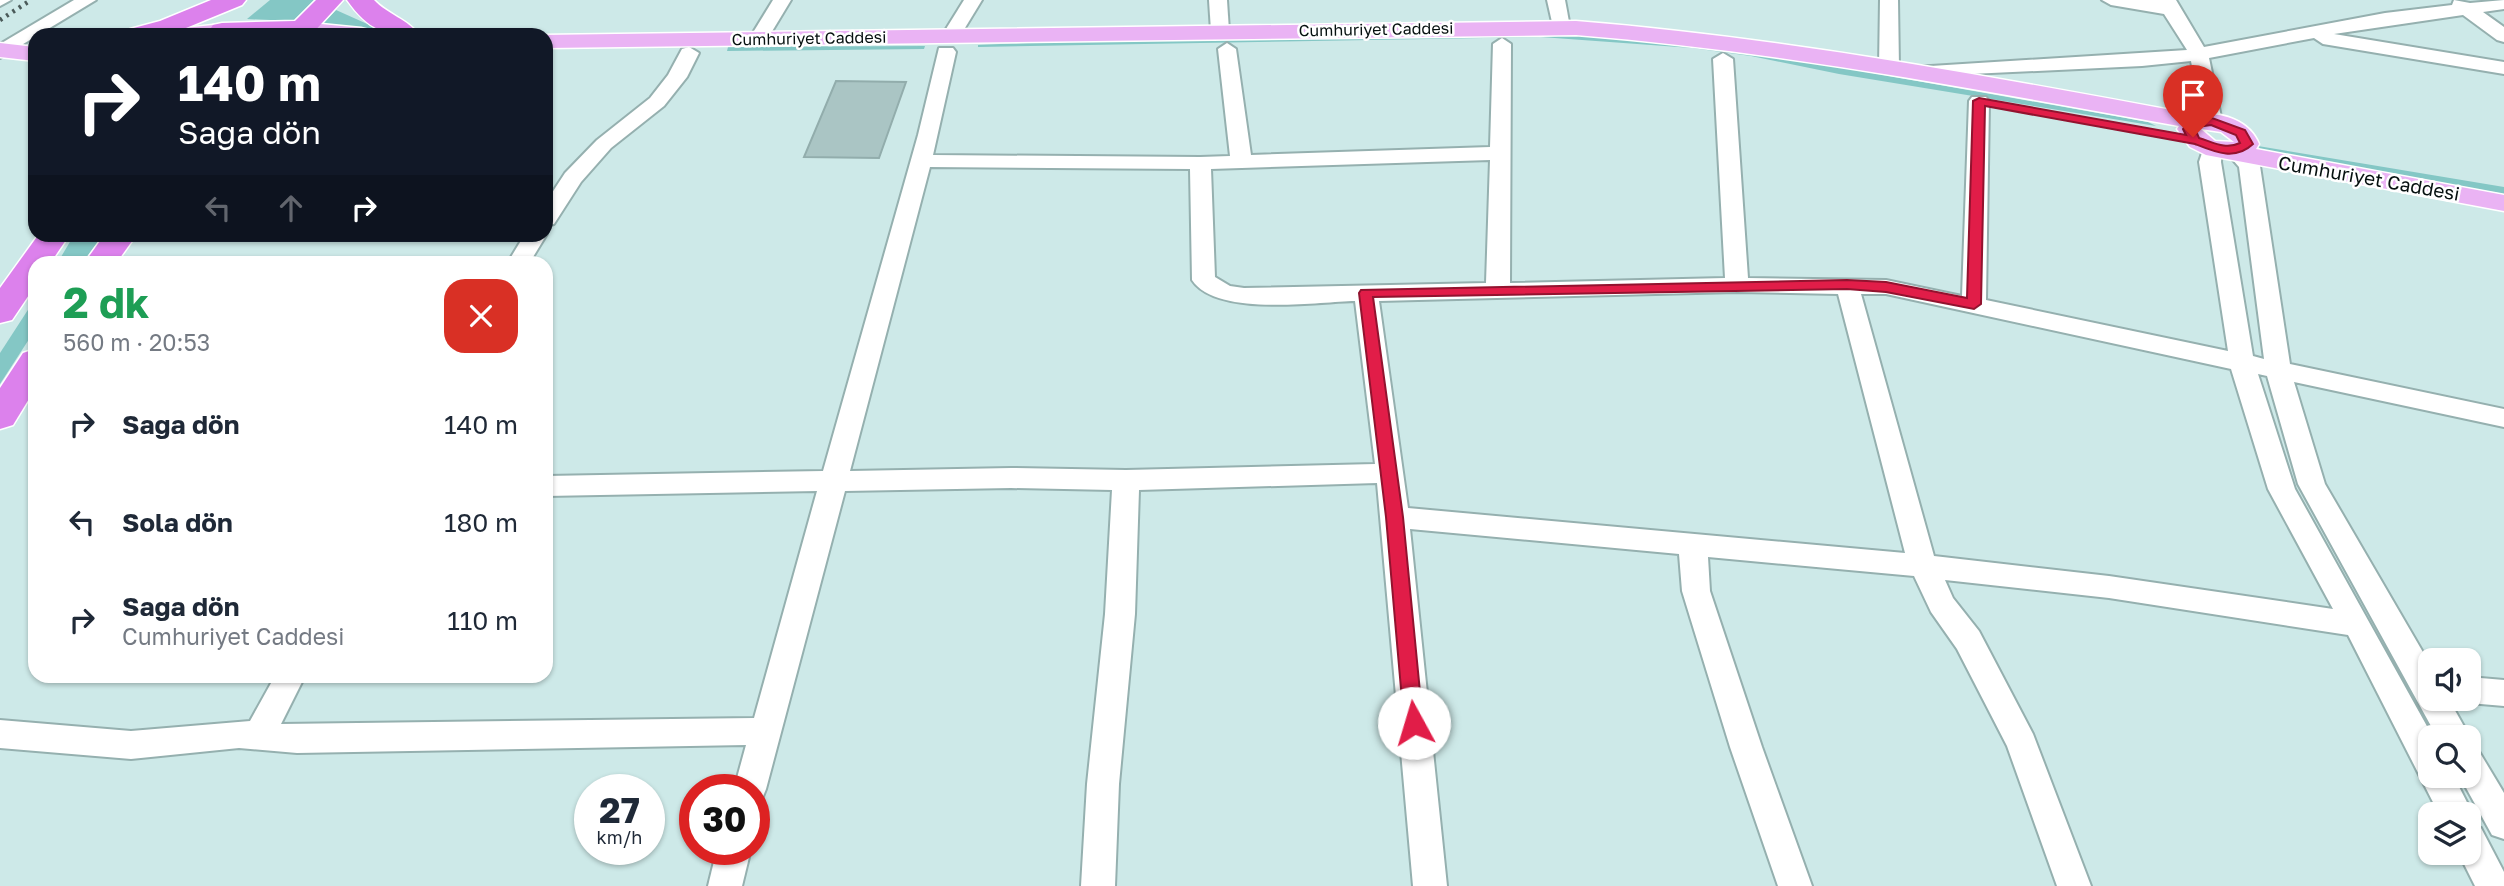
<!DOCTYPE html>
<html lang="tr">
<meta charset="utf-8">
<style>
:root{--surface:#fff;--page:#f2f2f3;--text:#1f2937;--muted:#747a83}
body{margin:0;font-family:"Golos Text",sans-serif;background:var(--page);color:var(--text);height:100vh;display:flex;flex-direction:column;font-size:26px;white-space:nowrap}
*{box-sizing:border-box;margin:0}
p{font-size:23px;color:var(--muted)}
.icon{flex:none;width:38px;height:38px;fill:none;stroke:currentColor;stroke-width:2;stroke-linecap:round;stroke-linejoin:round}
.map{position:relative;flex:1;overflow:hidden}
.panel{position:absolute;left:28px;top:256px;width:525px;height:427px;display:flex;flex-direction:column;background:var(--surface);border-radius:21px;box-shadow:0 2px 5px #0004}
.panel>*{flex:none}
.hud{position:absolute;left:28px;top:28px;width:525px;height:214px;border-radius:21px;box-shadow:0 2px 5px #0004;background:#111827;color:#fff;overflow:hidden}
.buttons{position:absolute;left:2418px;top:648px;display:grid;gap:14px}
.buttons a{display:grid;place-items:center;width:63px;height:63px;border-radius:14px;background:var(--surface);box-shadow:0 2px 5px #0004;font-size:35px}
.speed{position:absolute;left:574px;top:774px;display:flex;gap:14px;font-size:35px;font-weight:700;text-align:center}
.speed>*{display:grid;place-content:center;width:91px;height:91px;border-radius:50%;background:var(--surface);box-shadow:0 2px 5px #0004;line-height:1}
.speed small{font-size:18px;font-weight:400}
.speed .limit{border:10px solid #d22;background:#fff;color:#111}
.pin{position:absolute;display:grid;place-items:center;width:60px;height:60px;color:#fff;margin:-72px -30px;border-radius:50% 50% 50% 0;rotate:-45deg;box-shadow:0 0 7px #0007}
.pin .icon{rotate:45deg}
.me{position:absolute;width:77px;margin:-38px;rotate:354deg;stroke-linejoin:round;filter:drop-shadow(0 0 5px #0008)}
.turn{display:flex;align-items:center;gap:24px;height:147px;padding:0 35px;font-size:32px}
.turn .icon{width:91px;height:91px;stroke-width:2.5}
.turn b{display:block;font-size:49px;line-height:60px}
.lanes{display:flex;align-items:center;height:66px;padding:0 35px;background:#0003;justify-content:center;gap:35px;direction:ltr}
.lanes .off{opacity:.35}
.round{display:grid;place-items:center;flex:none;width:74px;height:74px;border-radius:21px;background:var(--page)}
.summary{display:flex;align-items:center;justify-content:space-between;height:119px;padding:0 35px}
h1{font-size:42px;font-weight:700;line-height:52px;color:#1e9e55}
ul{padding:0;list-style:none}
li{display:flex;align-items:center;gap:21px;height:98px;padding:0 35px}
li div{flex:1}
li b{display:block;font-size:26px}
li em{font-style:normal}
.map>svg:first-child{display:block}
.green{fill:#84c7c5}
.building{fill:#aac5c4;stroke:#92adac;stroke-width:2}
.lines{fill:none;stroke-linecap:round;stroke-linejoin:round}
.minor-casing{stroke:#95b0af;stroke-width:4}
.major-casing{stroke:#fff;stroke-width:3}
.highway-casing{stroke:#fff;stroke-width:3}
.minor{fill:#fff;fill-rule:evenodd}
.major{fill:#eab3f4;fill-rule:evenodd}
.highway{fill:#dc81ec;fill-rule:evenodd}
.rail{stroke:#4a5a59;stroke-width:4.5;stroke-dasharray:2.5 5;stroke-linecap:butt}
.route{fill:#e11d48;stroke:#92132f;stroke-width:2;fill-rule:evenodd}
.labels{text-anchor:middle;stroke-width:5;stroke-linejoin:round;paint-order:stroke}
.far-street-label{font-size:16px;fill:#061010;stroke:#fff}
.street-label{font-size:19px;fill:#061010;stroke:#fff}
</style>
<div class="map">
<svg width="2504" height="886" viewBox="0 0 2504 886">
<rect width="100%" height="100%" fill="#cde9e8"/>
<!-- green -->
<g class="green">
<path d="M270,0H314L293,21L247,19Z"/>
<path d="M336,10L374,27L375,28L363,31L321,25Z"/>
<path d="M1578,33L1721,46L2148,122L2156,126L1839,74L1751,56L1692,48L1541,37L978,47V45L1121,39Z"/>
<path d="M925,46L924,49L727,51L728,47Z"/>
<path d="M2258,146L2504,187V194L2261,150Z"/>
<path d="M74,235H103L83,262H58Z"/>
<path d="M35,299V330L0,384V353Z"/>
</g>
<!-- building -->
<path class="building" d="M836,81L906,82L879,158L804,157Z"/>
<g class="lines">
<!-- minor casing -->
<g class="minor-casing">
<g id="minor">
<path d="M0,0H11L0,6Z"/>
<path d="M74,0H96L0,58V44Z"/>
<path d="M773,0H791L765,43H751L749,39Z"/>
<path d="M964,0H982L957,41H943L941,37Z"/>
<path d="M1209,0H1227L1229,31L1227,35H1213L1211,31Z"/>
<path d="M1547,0H1565L1570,27L1568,31H1554Z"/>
<path d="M1880,0H1898L1899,68L2187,50L2164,14L2111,5L2102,0H2176L2204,47L2385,13L2452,5L2454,0L2470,3L2504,0V9L2483,12L2504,27V42L2497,40L2463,15L2334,34L2504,62V74L2323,44L2314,38L2209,58L2222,122L2219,126H2205L2202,122L2191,61L2142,66L1906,77L1896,71L1889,74L1882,72L1879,68Z"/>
<path d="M1502,38L1511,44L1510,283L1725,278L1713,59L1723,53L1733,59L1748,278L1886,280L1962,296L1969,101L1972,97H1986L1989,101L1986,300L2228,351L2199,162L2205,144H2219L2222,148L2221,162L2253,356L2264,359L2239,167L2225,151L2228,147C2243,143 2251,154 2260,166L2290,364L2504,409V427L2294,382L2325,484L2431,666V698H2448L2470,737H2437L2298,484L2267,376L2258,374L2295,489L2433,737H2431V775H2453L2473,814L2469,821V814H2439L2348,635L2109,598L1945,580L1953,598L1979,631L2033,734L2091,886H2057L2007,746L1957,649L1931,612L1914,576L1708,557L1710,591L1762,747L1812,886H1778L1730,747L1682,591L1679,554L1410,529L1447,886H1413L1377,483L1139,490L1135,614L1119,784L1115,886H1081L1087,784L1105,614L1112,490L1011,488L845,491L766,789L762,799L754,802V789H734L746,745L297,753L239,748L131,759L0,748V720L131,731L250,721L275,676H305L281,724L754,718L817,491L546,496V476L823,471L918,135L939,48H953L956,52L933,155L1200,157L1230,156L1218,49L1227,43L1236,49L1251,155L1490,147L1493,44ZM1490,160L1486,283L1244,288L1230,286L1215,277L1211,169ZM930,167L1190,169L1192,280C1216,317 1316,302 1355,301L1375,464L1126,470L1011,468L850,471ZM1737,292L1838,294L1905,553L1408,508L1379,301ZM1861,294H1886L2231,369L2268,489L2333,609L2109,576L1934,556Z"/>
<path d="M689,47L699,53L687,77L664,106L611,148L581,182L554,224L546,226V202L565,173L597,140L650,98L668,75L682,49Z"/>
<path d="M546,232L547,234L530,262H508L525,234H546Z"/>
<path d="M2469,677L2504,680V706L2469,703L2458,699L2469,698Z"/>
<path d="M2469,749L2480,753L2504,793V839L2492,835L2459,775H2469Z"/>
<path d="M2469,824L2481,828L2504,872V886H2475L2458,852H2469Z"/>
<path d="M717,849H751L742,886H708Z"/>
</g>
</g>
<!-- major casing -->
<g class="major-casing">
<g id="major">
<path d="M1576,21C1786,38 1992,77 2198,115C2222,111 2250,121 2259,144L2256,149L2504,195V211L2206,155L2190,147L2177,129L2179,126C1978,90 1779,51 1576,35L546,48V35H543ZM2201,129L2221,132L2234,142L2215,141Z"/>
<path d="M301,22L361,28L369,30L372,35L293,34L290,29L293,24Z"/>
<path d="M222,24L230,26L233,31L230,35H164L167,30Z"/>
<path d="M0,43L35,47V61L0,57Z"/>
</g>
</g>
<!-- highway casing -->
<g class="highway-casing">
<g id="highway">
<path d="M211,0H246L242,5L169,35H126L130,29L160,21Z"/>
<path d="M316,0H343L311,35H212L209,31L213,25L222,23L295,21Z"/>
<path d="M347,0H374C387,14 409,20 419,35C384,35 369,31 347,0Z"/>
<path d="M39,234H70L51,262H35V286L12,320L0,323V288Z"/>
<path d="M105,234H137L117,262H85Z"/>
<path d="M35,349V389L13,425L0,429V388L23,353Z"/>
</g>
</g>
<!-- minor -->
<use href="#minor" class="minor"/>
<!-- major -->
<use href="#major" class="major"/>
<!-- highway -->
<use href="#highway" class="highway"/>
<!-- rail -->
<path class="rail" d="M0,20L31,0"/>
</g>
<!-- route -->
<path class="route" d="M1979,98L2186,135L2183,129L2189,121L2212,118L2245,130L2253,144C2235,161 2215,152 2195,144L1985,106L1981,304L1974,309L1886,292L1847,289L1373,297L1403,517L1423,723L1421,729L1414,731L1407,729L1404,723L1386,517L1359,293L1361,290L1847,280L1886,282L1967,298L1973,101ZM2211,125L2236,135L2240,143C2225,150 2213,142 2199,138L2195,129L2197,127Z"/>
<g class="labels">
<!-- far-street labels -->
<g class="far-street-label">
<text transform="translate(1376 29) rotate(-1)" y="6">Cumhuriyet Caddesi</text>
<text transform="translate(809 38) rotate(-1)" y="6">Cumhuriyet Caddesi</text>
</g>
<!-- street labels -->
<g class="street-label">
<text transform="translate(2369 178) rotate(10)" y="7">Cumhuriyet Caddesi</text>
</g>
</g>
</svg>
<div class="buttons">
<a><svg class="icon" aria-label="sound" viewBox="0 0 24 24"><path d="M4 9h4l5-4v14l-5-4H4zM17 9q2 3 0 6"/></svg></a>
<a><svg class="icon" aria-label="search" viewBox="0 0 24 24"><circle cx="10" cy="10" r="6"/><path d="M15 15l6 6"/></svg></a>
<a><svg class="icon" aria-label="layers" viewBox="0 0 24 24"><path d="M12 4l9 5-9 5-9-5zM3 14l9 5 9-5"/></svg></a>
</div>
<div class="speed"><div>27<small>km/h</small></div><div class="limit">30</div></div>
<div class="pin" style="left:2193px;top:137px;background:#d93025"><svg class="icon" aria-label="arrive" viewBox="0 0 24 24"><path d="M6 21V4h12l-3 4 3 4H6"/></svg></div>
<svg class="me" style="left:1414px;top:723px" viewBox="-20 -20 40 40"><circle r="19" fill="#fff"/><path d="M0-13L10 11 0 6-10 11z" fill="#e11d48"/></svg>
<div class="hud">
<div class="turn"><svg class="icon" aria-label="right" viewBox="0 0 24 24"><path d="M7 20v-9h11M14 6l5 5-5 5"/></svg><div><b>140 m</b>Sağa dön</div></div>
<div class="lanes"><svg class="icon off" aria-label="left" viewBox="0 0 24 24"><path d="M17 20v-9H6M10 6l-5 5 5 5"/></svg><svg class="icon off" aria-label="ahead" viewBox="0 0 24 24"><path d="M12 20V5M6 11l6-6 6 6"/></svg><svg class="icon" aria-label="right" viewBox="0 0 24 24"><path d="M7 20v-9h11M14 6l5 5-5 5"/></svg></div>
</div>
<section class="panel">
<div class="summary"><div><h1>2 dk</h1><p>560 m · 20:53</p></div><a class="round" style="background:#d93025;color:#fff"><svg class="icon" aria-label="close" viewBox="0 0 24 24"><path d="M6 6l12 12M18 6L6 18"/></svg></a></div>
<ul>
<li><svg class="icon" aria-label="right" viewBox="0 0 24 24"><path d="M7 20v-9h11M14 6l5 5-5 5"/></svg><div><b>Sağa dön</b></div><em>140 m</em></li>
<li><svg class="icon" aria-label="left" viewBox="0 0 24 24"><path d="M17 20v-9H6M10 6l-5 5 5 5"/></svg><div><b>Sola dön</b></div><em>180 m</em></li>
<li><svg class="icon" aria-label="right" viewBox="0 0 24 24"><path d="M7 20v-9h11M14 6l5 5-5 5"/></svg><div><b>Sağa dön</b><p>Cumhuriyet Caddesi</p></div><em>110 m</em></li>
</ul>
</section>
</div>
